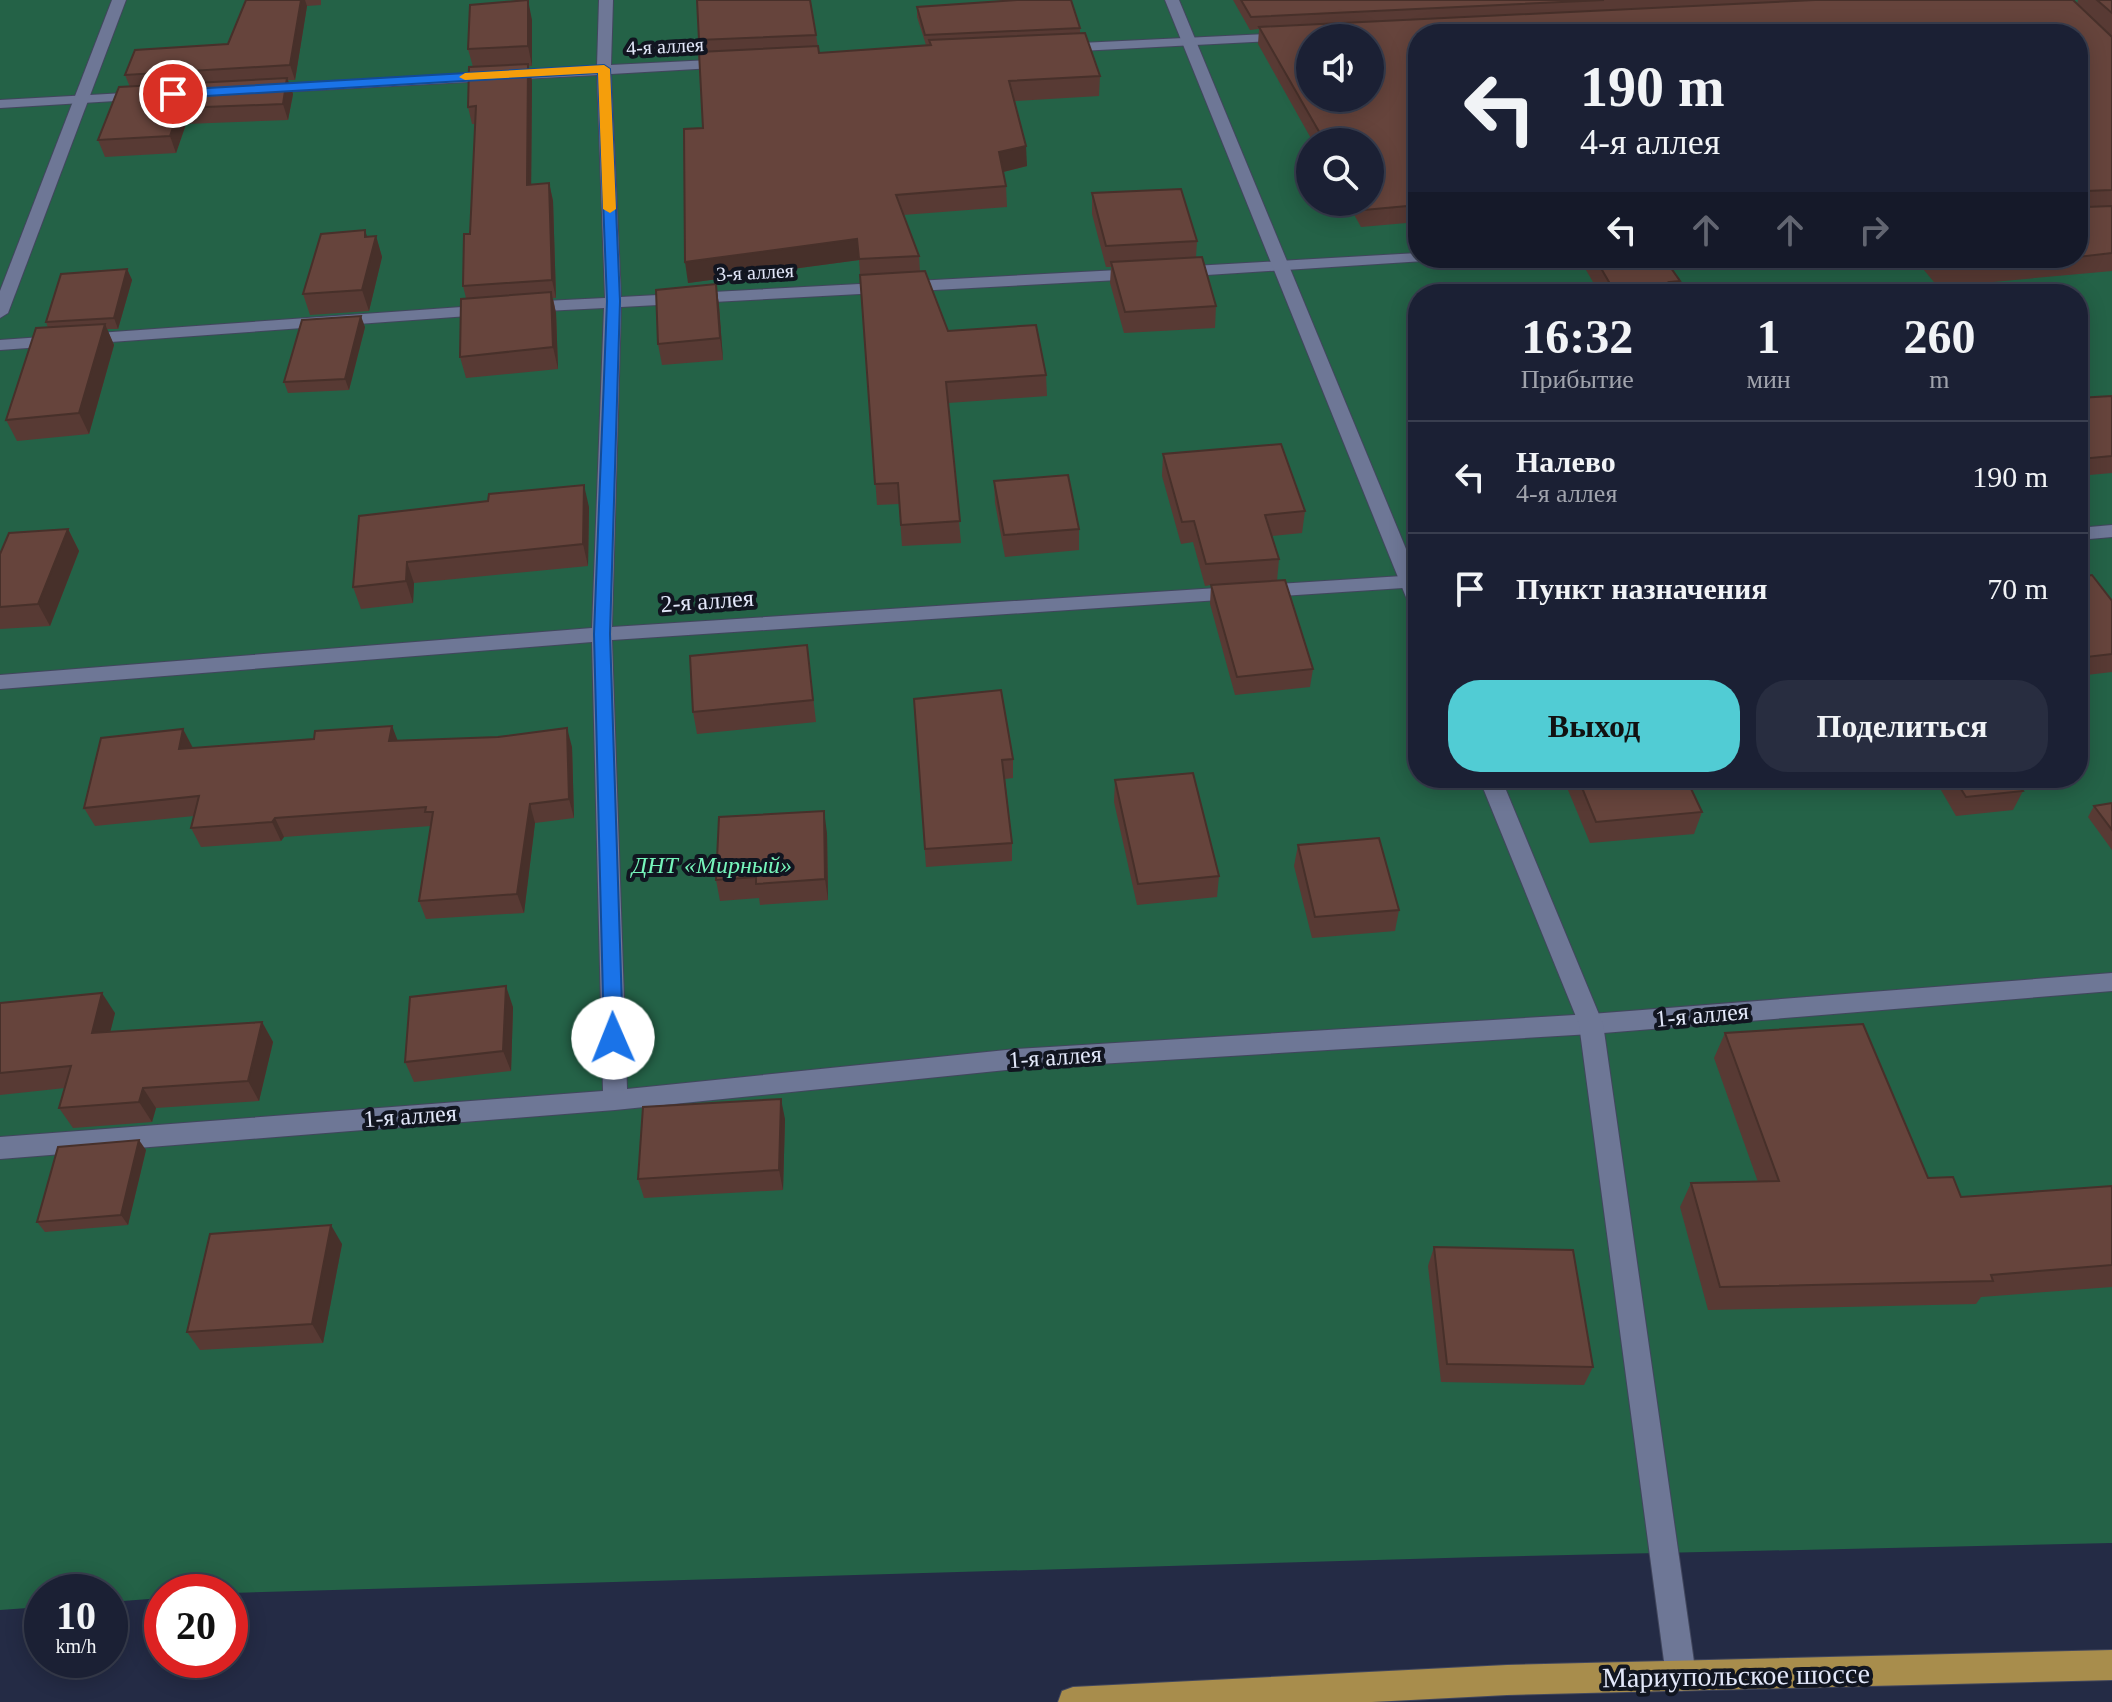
<!DOCTYPE html>
<html lang="ru">
<meta charset="utf-8">
<style>
:root{--surface:#1b2034;--page:#282d40;--text:#f1f3f6;--muted:#a0a3ac;--line:#393e4f;--accent:#51ccd4}
body{margin:0;font-family:"Times New Roman",serif;background:var(--page);color:var(--text);height:100vh;display:flex;flex-direction:column;font-size:30px;white-space:nowrap}
*{box-sizing:border-box;margin:0}
p{font-size:26px;color:var(--muted)}
.icon{flex:none;width:44px;height:44px;fill:none;stroke:currentColor;stroke-width:2;stroke-linecap:round;stroke-linejoin:round}
.map{position:relative;flex:1;overflow:hidden}
.drawer{position:absolute;left:1408px;top:284px;width:680px;height:504px;display:flex;flex-direction:column;background:var(--surface);border-radius:32px;box-shadow:0 4px 20px #0003,0 0 0 2px var(--line)}
.drawer>*{flex:none}
.hud{position:absolute;left:1408px;top:24px;width:680px;height:244px;border-radius:32px;box-shadow:0 4px 20px #0003,0 0 0 2px var(--line);background:#1b2034;color:var(--text);overflow:hidden}
.controls{position:absolute;left:1296px;top:24px;display:grid;gap:16px}
.controls a{display:grid;place-items:center;width:88px;height:88px;border-radius:50%;background:var(--surface);box-shadow:0 4px 20px #0003,0 0 0 2px var(--line);font-size:40px}
.speed{position:absolute;left:24px;top:1574px;display:flex;gap:16px;font-size:40px;font-weight:700;text-align:center}
.speed>*{display:grid;place-content:center;width:104px;height:104px;border-radius:50%;background:var(--surface);box-shadow:0 4px 20px #0003,0 0 0 2px var(--line);line-height:1}
.speed small{font-size:20px;font-weight:400}
.speed .limit{border:12px solid #d22;background:#fff;color:#111}
.pin{position:absolute;display:grid;place-items:center;width:68px;height:68px;color:#fff;margin:-34px;border:4px solid #fff;border-radius:50%;box-shadow:0 2px 8px #0007}
.me{position:absolute;width:88px;margin:-44px;rotate:359deg;stroke-linejoin:round;filter:drop-shadow(0 0 6px #0008)}
.turn{display:flex;align-items:center;gap:28px;height:168px;padding:0 40px;font-size:36px}
.turn .icon{width:104px;height:104px;stroke-width:2.5}
.turn b{display:block;font-size:56px;line-height:68px}
.lanes{display:flex;align-items:center;height:76px;padding:0 40px;background:#0003;justify-content:center;gap:40px;direction:ltr}
.lanes .off{opacity:.35}
.eta{display:flex;justify-content:space-evenly;align-items:center;height:136px;text-align:center}
.eta b{font-size:48px;font-weight:600;line-height:56px}
.button{display:flex;gap:16px;margin-top:auto;padding:16px 40px}
.button a{flex:1;height:92px;border-radius:32px;background:var(--accent);color:#111;font-size:32px;font-weight:600;line-height:92px;text-align:center}
.button a+a{background:var(--page);color:var(--text)}
ul{padding:0;list-style:none}
li{display:flex;align-items:center;gap:24px;height:112px;padding:0 40px;border-top:2px solid var(--line)}
li div{flex:1}
li b{display:block;font-size:30px}
li em{font-style:normal}
.map>svg:first-child{display:block}
.green{fill:#246247;fill-rule:evenodd}
.lines{fill:none;stroke-linecap:round;stroke-linejoin:round}
.service-casing{stroke:#41465d;stroke-width:2}
.minor-casing{stroke:#41465d;stroke-width:2}
.primary-casing{stroke:#41465d;stroke-width:2}
.service{fill:#6e7796;fill-rule:evenodd}
.minor{fill:#6e7796;fill-rule:evenodd}
.primary{fill:#a88d4c;fill-rule:evenodd}
.wall{fill:#583a34}
.shaded-wall{fill:#47302a}
.building{fill:#66443c;stroke:#47302a;stroke-width:2;fill-rule:evenodd}
.route{fill:#1a73e8;stroke:#114b97;stroke-width:2}
.slow{fill:#f59e0b}
.labels{text-anchor:middle;stroke-width:8;stroke-linejoin:round;paint-order:stroke}
.far-street-label{font-size:20px;fill:#e3e8fa;stroke:#111520}
.street-label{font-size:24px;fill:#e3e8fa;stroke:#111520}
.park-label{font-size:24px;font-style:italic;fill:#76f5bb;stroke:#111520}
.near-street-label{font-size:28px;fill:#e3e8fa;stroke:#111520}
</style>
<div class="map">
<svg width="2112" height="1702" viewBox="0 0 2112 1702">
<rect width="100%" height="100%" fill="#242b45"/>
<!-- green -->
<path class="green" d="M0,0H2112V1543L1481,1557L230,1593L162,1592V1598L110,1602V1592H42V1607L0,1610ZM1418,34H2078V258H1418ZM1310,38H1370V98H1310ZM1310,142H1370V202H1310ZM1418,294H2078V778H1418Z"/>
<g class="lines">
<!-- service casing -->
<g class="service-casing">
<g id="service">
<path d="M599,0H613L611,65L730,59L737,63L730,67L611,74L621,297L1137,269L1145,274L1137,279L621,307L612,627L1418,575V587L612,640L627,1089L1016,1049L1591,1014L2112,973V991L1591,1034L1016,1069L615,1110L0,1159V1137L603,1091L592,642L0,689V675L592,628L604,308L525,312L517,307L525,302L605,298L597,75L261,93L254,89L261,85L597,66Z"/>
<path d="M1286,33L1293,37L1291,40L1060,52L1053,48L1060,44Z"/>
<path d="M143,92L148,93V99L0,108V100Z"/>
<path d="M1418,253V258H1426L1424,261L1176,277L1168,272L1176,267Z"/>
<path d="M490,305L496,306L498,310L496,314L0,350V340Z"/>
<path d="M2112,525V537L2078,540V528Z"/>
</g>
</g>
<!-- minor casing -->
<g class="minor-casing">
<g id="minor">
<path d="M112,0H126L8,313L0,318V291Z"/>
<path d="M1165,0H1179L1418,578V609L1408,602Z"/>
<path d="M1479,778H1501L1603,1024L1696,1676L1692,1687L1681,1691L1670,1687L1666,1676L1579,1024Z"/>
</g>
</g>
<!-- primary casing -->
<g class="primary-casing">
<path id="primary" d="M2112,1650V1680L1507,1695L1372,1702H1058L1062,1691L1073,1687L1507,1665Z"/>
</g>
<!-- service -->
<use href="#service" class="service"/>
<!-- minor -->
<use href="#minor" class="minor"/>
<!-- primary -->
<use href="#primary" class="primary"/>
</g>
<!-- wall -->
<g class="wall">
<path d="M246,0H321V5L307,6L295,80H288L293,94L288,120L186,124L176,153L105,157L98,140L130,87L125,75L228,44Z"/>
<path d="M1233,0H2073L2077,4L2078,0H2112V271L1938,287L1914,258H2078V34H1418V222L1361,227L1347,202H1370V142H1313L1258,44L1259,29L1250,30Z"/>
<path d="M917,7L1080,28V33L1100,76L1099,96L1015,101L1027,166L1003,172L1006,186L1007,207L903,215L919,256L920,272L948,331L1046,375L1047,396L948,403L961,543L902,546L899,504L877,505L859,260L688,283L703,128L700,52L699,40L816,35L819,53L926,45L917,17Z"/>
<path d="M532,20V66H529L532,81L531,185L549,183L553,201L556,298H553L556,313L558,369L466,378L460,357L466,298L463,286L470,234L475,124H472L468,107L473,67L468,49Z"/>
<path d="M1092,193L1197,241L1196,257L1216,306L1215,328L1124,333L1110,283L1111,267H1106L1092,214Z"/>
<path d="M376,236L382,257L369,311L310,315L303,294L368,237Z"/>
<path d="M1579,258H1664L1680,281L1677,294H1600Z"/>
<path d="M127,269L132,280L118,329H107L114,345L89,434L17,441L6,420L48,328L46,322Z"/>
<path d="M716,284L719,306L723,360L662,365L658,344Z"/>
<path d="M365,327L349,390L288,393L284,382Z"/>
<path d="M2112,396V473L2078,476V398Z"/>
<path d="M1163,454L1305,511L1302,533L1272,536L1279,559L1277,581L1313,669L1310,687L1235,695L1210,604L1211,585L1205,586L1193,542L1181,544L1162,476Z"/>
<path d="M994,481L1079,529V550L1005,557L995,503Z"/>
<path d="M589,507L588,566L414,583L413,603L361,609L353,587L359,516Z"/>
<path d="M68,529L79,551L50,626L0,629V554Z"/>
<path d="M2078,577L2112,601V672L2078,676Z"/>
<path d="M807,645L816,722L697,734L693,712Z"/>
<path d="M914,699L1013,759V778L1005,779L1012,843V861L926,867Z"/>
<path d="M392,726L397,740L572,747L574,818L535,823L524,913L426,919L419,901L431,826L284,837L281,841L201,847L191,828L194,816L95,826L84,808L192,748L314,739Z"/>
<path d="M1563,778H1686L1702,812L1694,834L1590,843Z"/>
<path d="M1934,778H2015L2023,791L2013,810L1956,816Z"/>
<path d="M1115,780L1219,876L1217,897L1137,905L1114,802Z"/>
<path d="M2112,803V850L2088,817L2094,806Z"/>
<path d="M827,833L828,900L760,905L759,898L720,901L716,880Z"/>
<path d="M1298,845L1399,910L1395,931L1312,938L1294,866Z"/>
<path d="M0,1003L115,1013L110,1032L262,1022L273,1042L259,1101L156,1108L152,1122L73,1128L59,1108L65,1088L0,1095Z"/>
<path d="M513,1007L511,1071L414,1082L405,1062Z"/>
<path d="M1725,1033L1928,1178L1961,1197L2112,1186V1287L1981,1297L1976,1304L1708,1310L1680,1207L1691,1183L1758,1182L1714,1058Z"/>
<path d="M785,1119L783,1190L644,1198L638,1179Z"/>
<path d="M146,1150L128,1225L45,1232L37,1222Z"/>
<path d="M342,1244L323,1343L200,1350L187,1332Z"/>
<path d="M1434,1247L1593,1367L1584,1385L1441,1382L1428,1266Z"/>
</g>
<!-- shaded-wall -->
<g class="shaded-wall">
<path d="M301,0H305L307,6L295,80L290,65Z"/>
<path d="M528,0L532,20V66L528,46Z"/>
<path d="M528,64L532,81L531,203L527,185Z"/>
<path d="M287,78L293,94L288,120L283,104Z"/>
<path d="M180,108L186,124L176,153L170,136Z"/>
<path d="M1026,146L1027,166L999,173V152Z"/>
<path d="M549,183L553,201L556,298L552,280Z"/>
<path d="M365,230L372,252L376,236L382,257L369,311L362,290Z"/>
<path d="M857,239L859,260L688,283L685,262Z"/>
<path d="M127,269L132,280L118,329L114,318Z"/>
<path d="M716,284L719,306L723,360L720,338Z"/>
<path d="M551,292L556,313L558,369L553,347Z"/>
<path d="M361,316L365,327L349,390L345,379Z"/>
<path d="M105,324L114,345L89,434L79,413Z"/>
<path d="M584,485L589,507L588,566L583,544Z"/>
<path d="M68,529L79,551L50,626L38,604Z"/>
<path d="M407,562L414,583L413,603L406,581Z"/>
<path d="M392,726L399,744L389,741Z"/>
<path d="M567,728L572,747L574,818L569,799Z"/>
<path d="M183,729L193,748L189,768L179,749Z"/>
<path d="M530,804L535,823L524,913L517,894Z"/>
<path d="M824,811L827,833L828,900L825,879Z"/>
<path d="M275,818L284,837L281,841L272,822Z"/>
<path d="M506,986L513,1007L511,1071L503,1051Z"/>
<path d="M102,993L115,1013L105,1053L92,1033Z"/>
<path d="M262,1022L273,1042L259,1101L248,1081Z"/>
<path d="M143,1088L156,1108L152,1122L139,1102Z"/>
<path d="M781,1099L785,1119L783,1190L779,1170Z"/>
<path d="M139,1140L146,1150L128,1225L121,1215Z"/>
<path d="M331,1225L342,1244L323,1343L312,1324Z"/>
</g>
<!-- building -->
<g class="building">
<path d="M246,0H301L290,65L125,75L135,50L228,44Z"/>
<path d="M528,0V46L468,49L470,5Z"/>
<path d="M697,0H810L816,35L699,40Z"/>
<path d="M1017,0H1071L1080,28L925,35L917,7Z"/>
<path d="M1241,0H1604L1251,17Z"/>
<path d="M1815,0H2073L2112,37V190L2086,191L2083,204L2086,207L2112,206V253L2078,257V34H1418V205L1364,210L1359,202H1370V142H1325L1259,27ZM1310,38H1370V98H1310Z"/>
<path d="M2097,0H2112V13Z"/>
<path d="M1085,33L1100,76L1009,81L1026,146L999,152L1006,186L896,195L919,256L859,259L857,239L685,262L684,129L703,128L699,52L818,46L819,53L931,45L929,40Z"/>
<path d="M528,64L527,185L549,183L552,280L463,286L464,234H470L476,106L468,107L469,67Z"/>
<path d="M287,78L283,104L180,108L170,136L98,140L119,87Z"/>
<path d="M1181,189L1197,241L1106,246L1092,193Z"/>
<path d="M365,230V237L376,236L362,290L303,294L321,234Z"/>
<path d="M1202,257L1216,306L1125,312L1111,262Z"/>
<path d="M1595,258H1664L1680,281L1669,282L1677,294H1616Z"/>
<path d="M1936,258H2063L1945,269Z"/>
<path d="M127,269L114,318L46,322L61,274Z"/>
<path d="M925,271L948,331L1036,325L1046,375L946,382L960,521L901,525L898,483L875,484L860,275Z"/>
<path d="M716,284L720,338L658,344L656,290Z"/>
<path d="M551,292L553,347L460,357L461,299Z"/>
<path d="M361,316L345,379L284,382L302,320Z"/>
<path d="M105,324L79,413L6,420L36,328Z"/>
<path d="M2112,396V456L2080,459L2078,457V398Z"/>
<path d="M1281,444L1305,511L1265,515L1279,559L1206,564L1194,521L1182,522L1163,454Z"/>
<path d="M1068,475L1079,529L1004,535L994,481Z"/>
<path d="M584,485L583,544L407,562L406,581L353,587L359,516L488,501L489,494Z"/>
<path d="M68,529L38,604L0,607V554L9,533Z"/>
<path d="M2092,575L2112,601V654L2078,658V577Z"/>
<path d="M1285,580L1313,669L1237,677L1211,585Z"/>
<path d="M807,645L813,700L693,712L690,656Z"/>
<path d="M1001,690L1013,759L1002,760L1012,843L925,849L914,699Z"/>
<path d="M392,726L389,741L498,737L567,728L569,799L530,804L517,894L419,901L433,812H425L426,807L275,818L272,822L191,828L199,796L84,808L101,738L183,729L179,749L314,739L315,731Z"/>
<path d="M1193,773L1219,876L1138,884L1115,780Z"/>
<path d="M1578,778H1686L1702,812L1596,822Z"/>
<path d="M1954,778H2015L2023,791L1966,797Z"/>
<path d="M2112,803V830L2094,806Z"/>
<path d="M824,811L825,879L756,884V877L716,880L719,817Z"/>
<path d="M1379,838L1399,910L1315,917L1298,845Z"/>
<path d="M506,986L503,1051L405,1062L410,997Z"/>
<path d="M102,993L92,1033L262,1022L248,1081L143,1088L139,1102L59,1108L71,1066L0,1073V1003Z"/>
<path d="M1863,1024L1928,1178L1953,1177L1961,1197L2112,1186V1265L1991,1275L1993,1281L1720,1287L1691,1183L1779,1181L1725,1033Z"/>
<path d="M781,1099L779,1170L638,1179L643,1107Z"/>
<path d="M139,1140L121,1215L37,1222L58,1147Z"/>
<path d="M331,1225L312,1324L187,1332L210,1234Z"/>
<path d="M1434,1247L1573,1250L1593,1367L1447,1364Z"/>
</g>
<!-- route -->
<path class="route" d="M604,65L610,69L620,301L610,634L623,1038L620,1044H606L604,1038L594,634L607,301L598,73L173,98L167,94L173,90Z"/>
<!-- slow -->
<path class="slow" d="M604,65L610,69L616,209L610,213L603,209L598,73L465,80L459,77L465,73Z"/>
<g class="labels">
<!-- far-street labels -->
<g class="far-street-label">
<text transform="translate(665 46) rotate(-3)" y="7">4-я аллея</text>
<text transform="translate(755 272) rotate(-3)" y="7">3-я аллея</text>
</g>
<!-- street labels -->
<g class="street-label">
<text transform="translate(707 601) rotate(-4)" y="8">2-я аллея</text>
<text transform="translate(1702 1015) rotate(-5)" y="8">1-я аллея</text>
<text transform="translate(1055 1057) rotate(-4)" y="8">1-я аллея</text>
<text transform="translate(410 1116) rotate(-4)" y="8">1-я аллея</text>
</g>
<!-- park labels -->
<g class="park-label">
<text x="712" y="873">ДНТ «Мирный»</text>
</g>
<!-- near-street labels -->
<g class="near-street-label">
<text transform="translate(1736 1675) rotate(-1)" y="10">Мариупольское шоссе</text>
</g>
</g>
</svg>
<div class="controls">
<a><svg class="icon" aria-label="sound" viewBox="0 0 24 24"><path d="M4 9h4l5-4v14l-5-4H4zM17 9q2 3 0 6"/></svg></a>
<a><svg class="icon" aria-label="search" viewBox="0 0 24 24"><circle cx="10" cy="10" r="6"/><path d="M15 15l6 6"/></svg></a>
</div>
<div class="speed"><div>10<small>km/h</small></div><div class="limit">20</div></div>
<div class="pin" style="left:173px;top:94px;background:#d93025"><svg class="icon" aria-label="arrive" viewBox="0 0 24 24"><path d="M6 21V4h12l-3 4 3 4H6"/></svg></div>
<svg class="me" style="left:613px;top:1038px" viewBox="-20 -20 40 40"><circle r="19" fill="#fff"/><path d="M0-13L10 11 0 6-10 11z" fill="#1a73e8"/></svg>
<div class="hud">
<div class="turn"><svg class="icon" aria-label="left" viewBox="0 0 24 24"><path d="M17 20v-9H6M10 6l-5 5 5 5"/></svg><div><b>190 m</b>4-я аллея</div></div>
<div class="lanes"><svg class="icon" aria-label="left" viewBox="0 0 24 24"><path d="M17 20v-9H6M10 6l-5 5 5 5"/></svg><svg class="icon off" aria-label="ahead" viewBox="0 0 24 24"><path d="M12 20V5M6 11l6-6 6 6"/></svg><svg class="icon off" aria-label="ahead" viewBox="0 0 24 24"><path d="M12 20V5M6 11l6-6 6 6"/></svg><svg class="icon off" aria-label="right" viewBox="0 0 24 24"><path d="M7 20v-9h11M14 6l5 5-5 5"/></svg></div>
</div>
<section class="drawer">
<div class="eta">
<div><b>16:32</b><p>Прибытие</p></div>
<div><b>1</b><p>мин</p></div>
<div><b>260</b><p>m</p></div>
</div>
<ul>
<li><svg class="icon" aria-label="left" viewBox="0 0 24 24"><path d="M17 20v-9H6M10 6l-5 5 5 5"/></svg><div><b>Налево</b><p>4-я аллея</p></div><em>190 m</em></li>
<li><svg class="icon" aria-label="arrive" viewBox="0 0 24 24"><path d="M6 21V4h12l-3 4 3 4H6"/></svg><div><b>Пункт назначения</b></div><em>70 m</em></li>
</ul>
<div class="button"><a>Выход</a><a>Поделиться</a></div>
</section>
</div>
